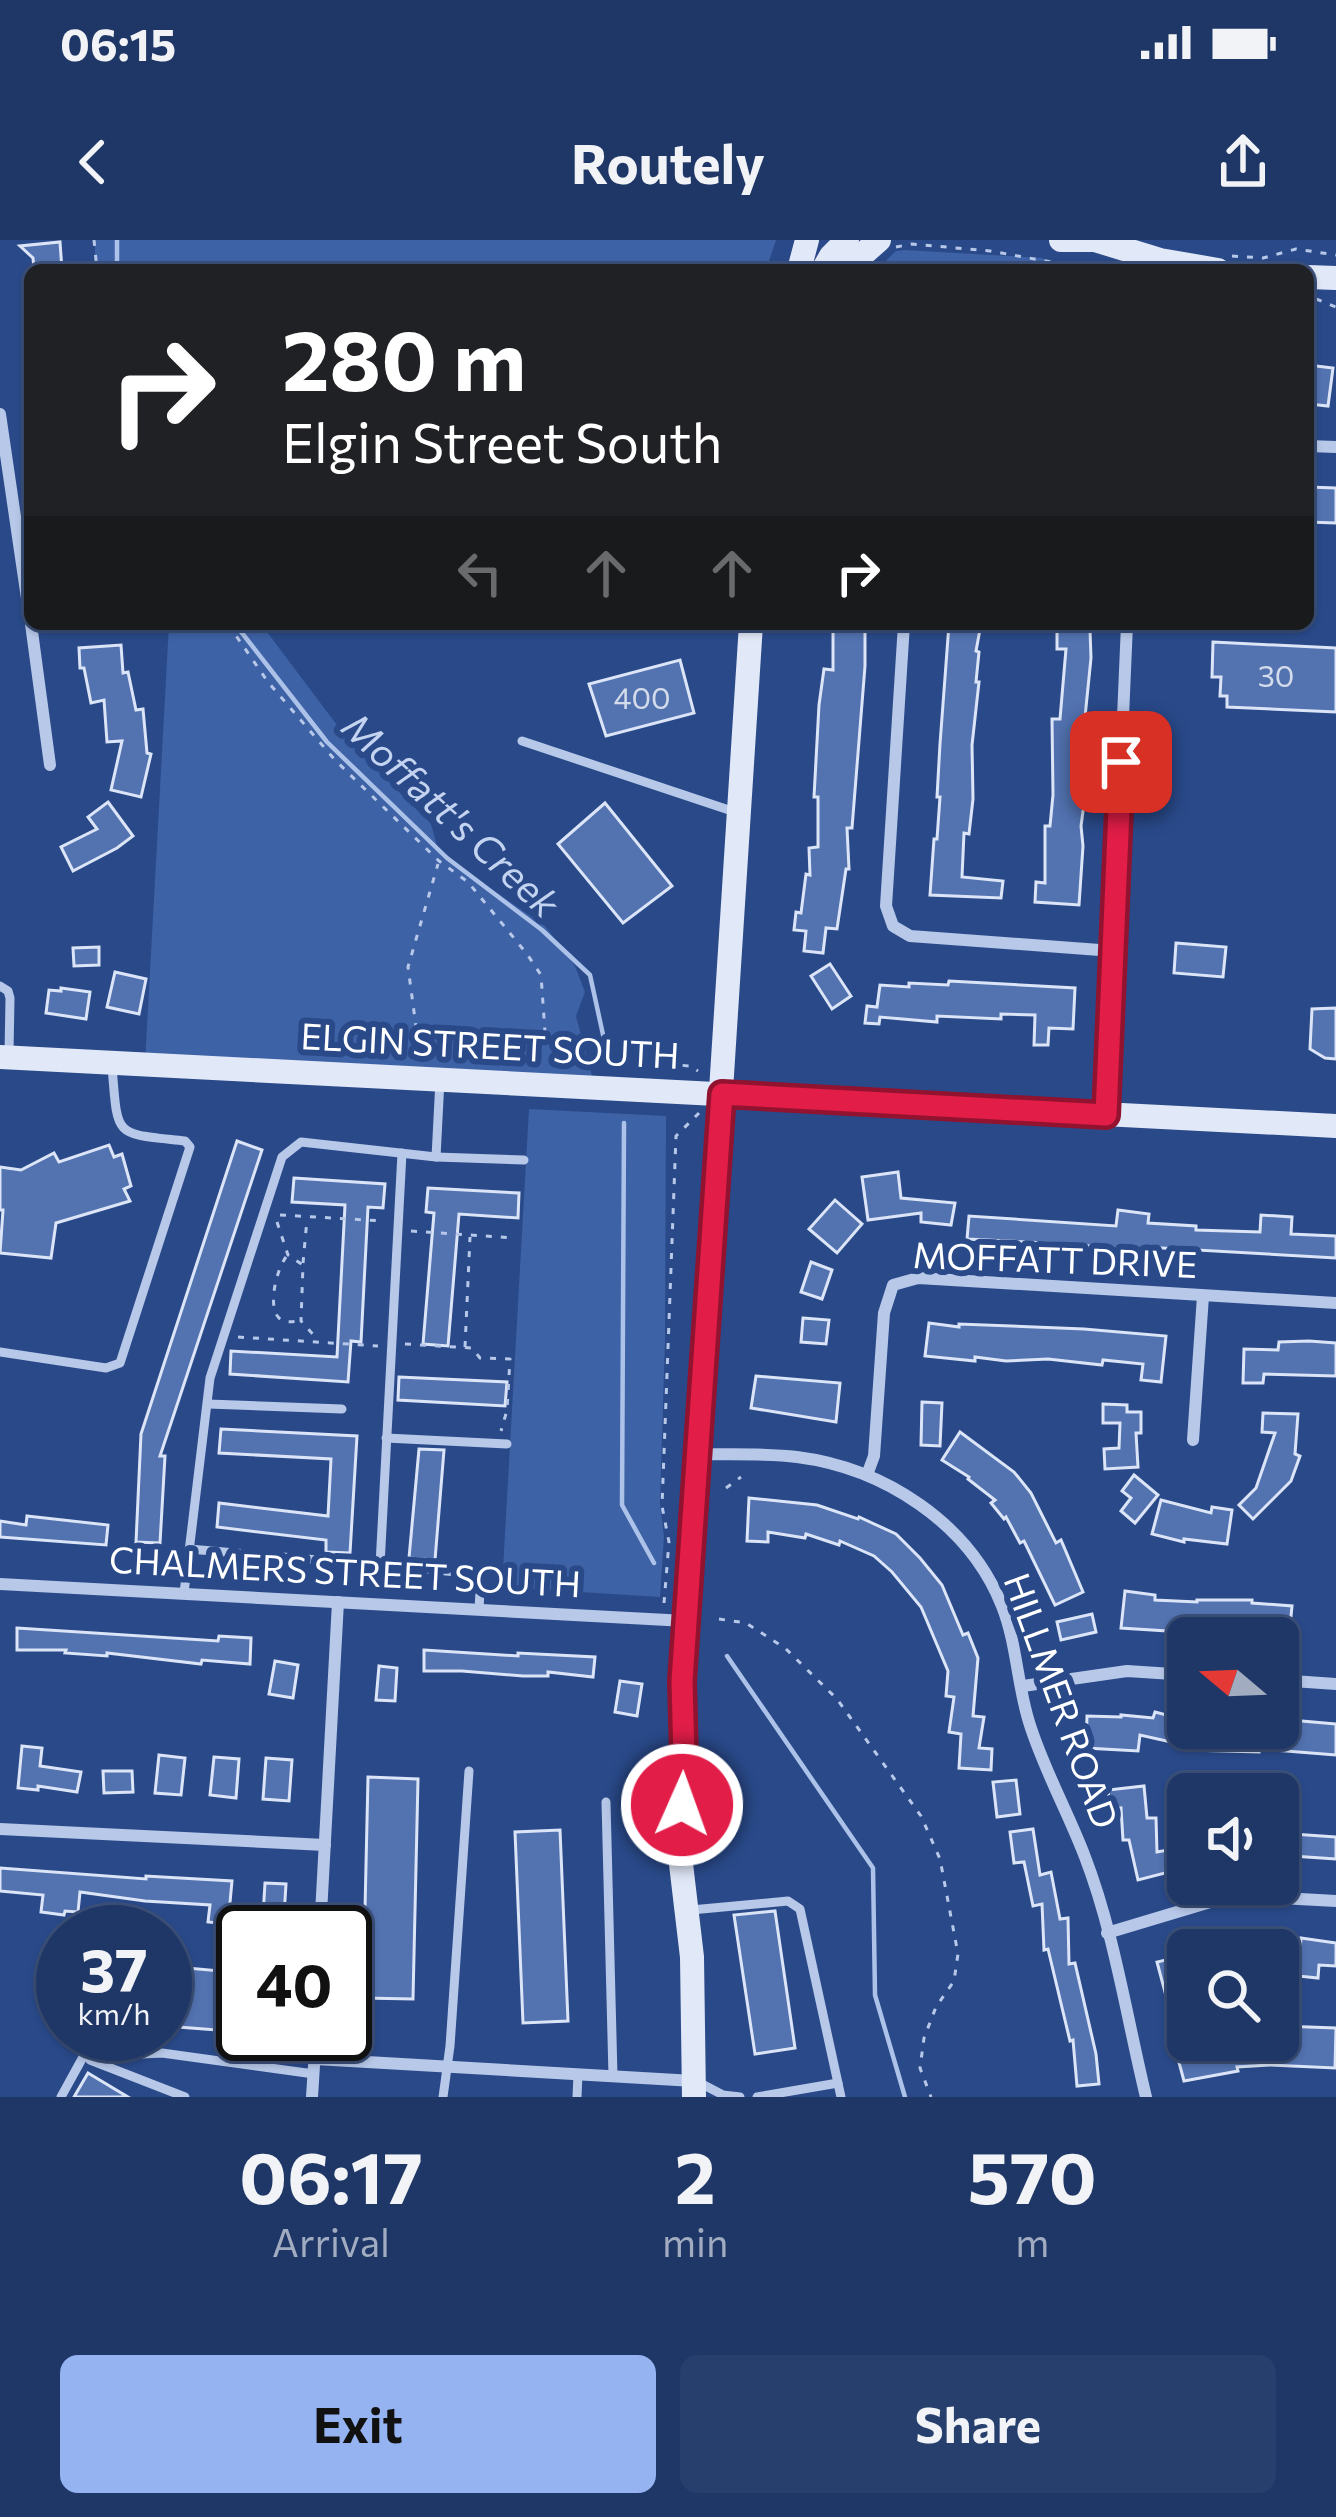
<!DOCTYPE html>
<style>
:root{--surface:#1f3767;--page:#273f6d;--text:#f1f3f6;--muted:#a1acc0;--line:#3c517b;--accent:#95b2f1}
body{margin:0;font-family:Commissioner,sans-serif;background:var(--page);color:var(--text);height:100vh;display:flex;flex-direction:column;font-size:45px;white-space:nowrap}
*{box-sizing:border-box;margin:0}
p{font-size:39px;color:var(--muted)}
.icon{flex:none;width:66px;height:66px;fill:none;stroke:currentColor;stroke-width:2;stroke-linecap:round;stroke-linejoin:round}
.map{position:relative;height:1857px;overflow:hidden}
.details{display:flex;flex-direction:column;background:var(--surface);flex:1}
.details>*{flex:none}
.banner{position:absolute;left:24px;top:24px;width:1290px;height:366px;border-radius:18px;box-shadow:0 3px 9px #0004,0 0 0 3px var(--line);background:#202124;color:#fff;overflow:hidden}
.needle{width:78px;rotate:289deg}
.tools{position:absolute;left:1167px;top:1377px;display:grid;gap:24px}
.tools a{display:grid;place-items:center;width:132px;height:132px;border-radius:18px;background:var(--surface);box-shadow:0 3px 9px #0004,0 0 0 3px var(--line);font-size:60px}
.speed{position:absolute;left:36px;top:1665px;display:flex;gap:24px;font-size:60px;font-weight:700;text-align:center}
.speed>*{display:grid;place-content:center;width:156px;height:156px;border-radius:50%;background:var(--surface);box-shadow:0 3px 9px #0004,0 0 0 3px var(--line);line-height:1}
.speed small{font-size:30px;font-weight:400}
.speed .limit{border:6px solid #111;border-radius:18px;background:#fff;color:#111}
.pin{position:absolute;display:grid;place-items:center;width:102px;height:102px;color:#fff;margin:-51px;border-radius:24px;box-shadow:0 6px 18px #0006}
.me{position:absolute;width:132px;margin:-66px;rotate:2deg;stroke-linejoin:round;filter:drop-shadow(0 0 9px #0008)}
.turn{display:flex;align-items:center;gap:42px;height:252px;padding:0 60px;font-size:54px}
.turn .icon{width:156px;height:156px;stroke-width:2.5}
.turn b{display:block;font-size:84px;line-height:102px}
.lanes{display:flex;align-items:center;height:114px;padding:0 60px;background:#0003;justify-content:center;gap:60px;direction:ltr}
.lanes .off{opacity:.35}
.eta{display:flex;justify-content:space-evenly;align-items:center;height:204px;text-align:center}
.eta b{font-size:72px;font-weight:700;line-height:84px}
.button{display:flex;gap:24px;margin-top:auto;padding:24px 60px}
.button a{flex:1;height:138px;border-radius:18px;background:var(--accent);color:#111;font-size:48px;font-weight:700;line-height:138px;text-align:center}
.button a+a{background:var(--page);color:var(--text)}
.status{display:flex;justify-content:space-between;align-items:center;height:84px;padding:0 60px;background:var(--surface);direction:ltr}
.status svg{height:33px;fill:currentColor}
header{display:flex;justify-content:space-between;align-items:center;height:156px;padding:0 60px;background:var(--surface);font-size:54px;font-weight:700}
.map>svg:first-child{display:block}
.green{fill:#3e62a6}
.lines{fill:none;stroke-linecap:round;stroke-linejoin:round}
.stream{stroke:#acc2e9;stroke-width:4.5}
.building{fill:#5272b0;stroke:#dbe5f7;stroke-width:3}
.path{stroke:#b7c8e9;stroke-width:3;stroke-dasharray:6 9;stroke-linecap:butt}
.lane{stroke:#b7c8e9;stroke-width:9}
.street{stroke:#b7c8e9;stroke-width:12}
.secondary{stroke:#e1e8f8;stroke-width:24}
.route-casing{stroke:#92132f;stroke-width:30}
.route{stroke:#e11d48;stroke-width:21}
.labels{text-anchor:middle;stroke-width:12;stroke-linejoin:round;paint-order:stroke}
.number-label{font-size:30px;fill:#d4dceb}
.street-label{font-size:36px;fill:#fff;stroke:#294989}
.water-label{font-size:39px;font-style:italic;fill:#c3d3f0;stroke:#294989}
</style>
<div class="status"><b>06:15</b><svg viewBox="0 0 49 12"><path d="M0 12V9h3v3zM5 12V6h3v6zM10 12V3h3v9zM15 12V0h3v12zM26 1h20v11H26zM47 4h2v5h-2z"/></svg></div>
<header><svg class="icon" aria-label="back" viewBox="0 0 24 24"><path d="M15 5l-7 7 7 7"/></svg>Routely<svg class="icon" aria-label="share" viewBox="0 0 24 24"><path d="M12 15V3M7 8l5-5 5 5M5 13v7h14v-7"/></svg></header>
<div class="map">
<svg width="1336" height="1857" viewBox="0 0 1336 1857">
<rect width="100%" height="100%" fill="#294989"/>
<!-- green -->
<g class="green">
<path d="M95,0H776L766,30H95Z"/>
<path d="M905,10L1042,18L1069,30H876L896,11Z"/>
<path d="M169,384H261L352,505L431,584L437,606L455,624L545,686L575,726L585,752L576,776L595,847L145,823Z"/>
<path d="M529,869L666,876L665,1100L660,1263L664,1297L660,1357L502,1347Z"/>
</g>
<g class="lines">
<!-- stream -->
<g class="stream">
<path d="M117,30V0"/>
<path d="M235,384L327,502L447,618L542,690L590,735L607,813"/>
<path d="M624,883L622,1265L654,1323"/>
<path d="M727,1416L873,1628L875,1755L905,1857"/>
</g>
</g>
<!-- building -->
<g class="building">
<path d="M60,2L62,30H34L33,18L20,6Z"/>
<path d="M1308,125L1333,128L1328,166L1308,164Z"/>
<path d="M1308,247L1336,248V283L1308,282Z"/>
<path d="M949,384H981L976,411L979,412L976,442H979L972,505L973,559L969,594L964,593L962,637L1003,641L1001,658L930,655L934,599H937L940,557H937L940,504Z"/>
<path d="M1057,390H1090L1091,418L1084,487L1086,508H1083V557H1085L1081,586L1083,606L1079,665L1035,662L1036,642L1045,643V586H1050L1053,555L1052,479H1060L1066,409H1057Z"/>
<path d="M833,391H865V426L852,588H847L849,629H846L837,689L826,688L823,713L804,711L806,691L794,690L796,672L801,673L806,634L810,635L809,608L818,607V557H814L819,465L824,429L833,430Z"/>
<path d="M1213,402L1336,408V472L1227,467V456H1220L1221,437H1212Z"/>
<path d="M121,405L123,433L128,432L136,470L143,469L147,513L151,514L141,557L111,550L122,501L107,502L104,460L91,463L84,428H80L79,408Z"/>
<path d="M680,420L694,473L606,496L589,444Z"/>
<path d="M108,562L133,596L117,608L73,631L61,607L97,589L88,577Z"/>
<path d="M605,563L672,646L623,683L558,604Z"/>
<path d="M1176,703L1226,707L1223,737L1174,733Z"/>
<path d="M99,707V725L74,726L73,708Z"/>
<path d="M830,724L851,756L832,769L811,736Z"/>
<path d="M115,732L146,739L139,774L107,767Z"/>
<path d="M949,741L1075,748L1073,789L1049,788L1048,805H1034L1035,775L1001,774V779L937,776V782L880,777L879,784L865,783L867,766L877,767L880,745L909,747V743L948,745Z"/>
<path d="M61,748L90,752L86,779L46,773L49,750L61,751Z"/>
<path d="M1336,768V819L1325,818L1310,809L1312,769Z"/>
<path d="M237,901L262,910L160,1216H165L160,1303L136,1302L141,1194Z"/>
<path d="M109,905L114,917L122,914L131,946L124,949L130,961L56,983L51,1018L0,1013L3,970H0V927L21,930L54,913L59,922Z"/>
<path d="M898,932L901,958L955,963L951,985L921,982V973L868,980L862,937Z"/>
<path d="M294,938L385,944L383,968L368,967L361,1102L351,1101L348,1142L230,1134L231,1111L337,1117L345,965L292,962Z"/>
<path d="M428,948L519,953L518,978L459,974L448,1106L423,1104L434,973L426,972Z"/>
<path d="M835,960L862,984L837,1013L809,989Z"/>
<path d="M1118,970L1149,974L1148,983L1196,986V990L1260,992L1261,975L1292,977L1291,994L1336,996V1018L1145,1007V1011L1067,1004L967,999L969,976L1116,986Z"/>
<path d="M811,1022L832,1030L822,1059L801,1052Z"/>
<path d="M803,1078L829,1080L826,1104L801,1102Z"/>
<path d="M929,1083L959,1087V1084L1084,1089L1166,1096L1161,1142L1141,1140L1143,1124L1103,1120L1102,1125L1048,1119L1006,1121L975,1117V1121L925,1116Z"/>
<path d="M1309,1101L1336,1103V1136L1264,1134L1263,1143H1243L1244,1109L1278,1110L1279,1102Z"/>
<path d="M756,1136L840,1143L836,1182L751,1168Z"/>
<path d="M399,1137L507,1142L505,1166L398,1160Z"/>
<path d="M922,1162L942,1163L940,1206L921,1205Z"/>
<path d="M1103,1164L1127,1165V1172H1141V1193H1136L1138,1227L1105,1229L1104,1209L1119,1208L1120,1183H1103Z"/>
<path d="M1263,1173L1298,1174L1295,1214L1300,1216L1291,1241L1253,1279L1239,1265L1256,1248L1275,1193L1262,1192Z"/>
<path d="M221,1189L357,1196L350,1313L326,1312V1300L217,1287L219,1263L328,1276L331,1219L219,1213Z"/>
<path d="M960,1192L1014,1232L1031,1253L1056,1303L1061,1300L1083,1352L1055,1365L1024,1301L1020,1303L1006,1277L1004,1279L991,1263L995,1260L968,1239L969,1237L942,1220Z"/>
<path d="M419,1209L444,1210L435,1320L409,1318Z"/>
<path d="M1134,1235L1158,1255L1135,1283L1121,1271L1131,1258L1122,1251Z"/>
<path d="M749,1258L817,1265L858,1279L859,1277L896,1294L920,1318L942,1345L963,1395L968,1393L978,1418L973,1476L984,1477L979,1508L992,1509L991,1530L959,1528L961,1494L949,1492L954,1457L946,1456L948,1431L921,1367L892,1332L874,1316L840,1301L839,1305L806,1294L805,1298L768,1292V1302L747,1301Z"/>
<path d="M1161,1260L1211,1273L1212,1267L1232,1270L1227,1304L1184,1299V1302L1152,1294Z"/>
<path d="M27,1276L108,1285L106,1305L0,1297V1281L26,1285Z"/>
<path d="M1125,1351L1155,1355V1360L1197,1362V1360H1252V1363L1292,1366L1289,1397L1261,1394L1215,1391L1214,1394L1121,1388Z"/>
<path d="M1092,1374L1096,1392L1061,1400L1057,1382Z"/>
<path d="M17,1388L218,1401L219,1396L251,1398L250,1424L202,1420L201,1424L107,1413V1416L65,1413L66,1410H17Z"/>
<path d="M424,1410L518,1416V1413L595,1417L593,1437L548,1432V1436H523L462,1431H424Z"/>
<path d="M275,1421L298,1425L293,1458L269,1454Z"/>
<path d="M379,1426L397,1428L395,1461L376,1460Z"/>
<path d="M620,1441L642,1444L637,1476L615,1472Z"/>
<path d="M1155,1472L1182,1479L1180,1488H1278V1479L1336,1484V1515L1259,1509V1512L1189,1510V1506L1140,1495L1138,1511L1086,1508L1087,1476L1121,1477V1475L1153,1478Z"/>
<path d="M22,1506L42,1508L40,1526L81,1532L77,1552L38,1546V1550L18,1548Z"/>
<path d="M159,1515L185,1518L181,1555L155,1553Z"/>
<path d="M214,1517L239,1519L236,1558L210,1555Z"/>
<path d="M266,1518L292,1520L289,1561L263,1559Z"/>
<path d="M103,1531H132L133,1552L104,1553Z"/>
<path d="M368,1537L418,1539L413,1759L363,1758Z"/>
<path d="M1016,1540L1020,1574L997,1577L993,1542Z"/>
<path d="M1144,1546L1147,1578H1156L1157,1612L1168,1610L1173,1631L1138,1640L1129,1600H1123L1121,1568L1110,1569L1108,1550Z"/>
<path d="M1033,1589L1040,1635L1051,1632L1060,1679L1068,1678L1069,1724L1075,1723L1096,1814L1099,1844L1077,1846L1073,1800L1070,1801L1048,1709L1044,1710L1042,1664L1033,1666L1024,1622L1014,1623L1010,1592Z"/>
<path d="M560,1590L568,1781L523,1783L515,1592Z"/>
<path d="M1278,1593L1336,1597V1619L1278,1615Z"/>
<path d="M0,1628L146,1639V1636L232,1641L228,1684L208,1682L210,1665L145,1661L80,1652L78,1672L65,1671L64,1675L41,1672L43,1655L0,1651Z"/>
<path d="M265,1643L286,1644L283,1692H262Z"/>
<path d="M775,1671L795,1808L755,1814L734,1675Z"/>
<path d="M1277,1697L1278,1710H1234V1699Z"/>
<path d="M1301,1698L1336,1703V1726L1319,1725L1318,1738L1298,1736Z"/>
<path d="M1178,1717L1187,1750L1166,1756L1157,1722Z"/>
<path d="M165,1726L243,1733V1792L165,1786Z"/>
<path d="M1281,1786L1336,1788L1335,1828L1270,1825L1237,1827L1238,1831L1184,1841L1174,1804L1187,1800H1280Z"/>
<path d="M88,1833L128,1857H74Z"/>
</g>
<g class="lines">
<!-- path -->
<g class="path">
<path d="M94,0L97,30"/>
<path d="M896,7L912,4L990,11L1096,30"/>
<path d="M1232,16L1263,18L1296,9L1336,15"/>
<path d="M1316,59L1336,67"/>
<path d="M228,384L268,442L335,520L439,621L468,642L527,714L541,735L545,792L568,811L619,820L690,826L698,831"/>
<path d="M417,819V794L408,727L438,624"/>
<path d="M280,975L384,981"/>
<path d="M277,982L288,1015L303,1025L301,1081L318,1100"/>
<path d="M411,991L514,998"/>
<path d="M286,1017C277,1029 267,1066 279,1078C285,1083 292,1082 299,1081"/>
<path d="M303,1023L307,979"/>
<path d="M238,1097L378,1106"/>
<path d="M405,1104L472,1108L480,1118L510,1119L507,1170L501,1191"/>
<path d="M465,1107L470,997"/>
<path d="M726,1248L741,1237"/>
<path d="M664,1363L669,1302L662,1266L676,896L699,873"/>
<path d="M719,1379L746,1383L785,1408L837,1459L921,1576L940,1619L958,1714L954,1741L936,1767L924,1798L920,1828L931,1857"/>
</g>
<!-- lane -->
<g class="lane">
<path d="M522,501L738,573"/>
<path d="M0,746L8,751L10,758L9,814"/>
<path d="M436,917L524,920"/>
<path d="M0,1112L106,1128L120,1123L190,907L185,901C113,893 118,899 112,826"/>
<path d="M208,1164L342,1169"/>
<path d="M386,1198L507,1204"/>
<path d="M189,1309L481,1334L479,1369"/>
<path d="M380,1325L402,913"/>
<path d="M184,1353L210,1138L282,917L301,902L436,917L440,840"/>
<path d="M606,1562L613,1836"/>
<path d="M691,1670L788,1661L800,1669L841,1857"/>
<path d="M83,1817L162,1813L314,1834"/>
<path d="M90,1820L185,1857"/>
<path d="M700,1843L723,1855L740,1857"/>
<path d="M61,1857L83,1817L86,1794"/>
<path d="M443,1857L450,1806L469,1531"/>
<path d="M577,1857L578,1834"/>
<path d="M757,1857L838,1843"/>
</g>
<!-- street -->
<g class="street">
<path d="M0,174L30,379"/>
<path d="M1308,206L1336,207"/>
<path d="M31,384L50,525"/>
<path d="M904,384L886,666L893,686L910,696L1113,711"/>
<path d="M1106,874L1127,384"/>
<path d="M1193,1200L1203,1056"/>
<path d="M697,1214C730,1215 764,1213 797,1217C884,1228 969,1283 1002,1366C1017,1404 1017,1444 1029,1482C1043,1528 1068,1572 1085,1617C1114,1692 1127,1779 1146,1857"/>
<path d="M867,1235L874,1216L884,1073L893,1045L918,1038L1336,1063"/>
<path d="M0,1344L686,1381"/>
<path d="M1278,1440L1336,1444"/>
<path d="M1023,1446L1127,1431L1188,1435"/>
<path d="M0,1589L325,1605"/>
<path d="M320,1692L338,1362"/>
<path d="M1107,1693L1217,1660L1245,1656L1336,1661"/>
<path d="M315,1819L694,1841"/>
<path d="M312,1857L316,1794"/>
</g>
<!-- secondary -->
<g class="secondary">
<path d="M1061,0H1093"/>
<path d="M1095,0L1160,20L1218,30"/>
<path d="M799,30L807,0"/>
<path d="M823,30L831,16L847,0"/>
<path d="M845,30L879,0"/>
<path d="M1308,37L1336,38"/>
<path d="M0,817L1336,886"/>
<path d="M694,1857L692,1717L681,1624L684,1518L683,1441L751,384"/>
</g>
</g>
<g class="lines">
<!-- route casing -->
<g class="route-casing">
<path id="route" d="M682,1565L684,1518L682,1441L722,854L1106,875L1121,522"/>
</g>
<!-- route -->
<use href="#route" class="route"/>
</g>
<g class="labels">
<!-- number labels -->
<g class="number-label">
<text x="1276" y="447">30</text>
<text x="642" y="469">400</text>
</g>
<!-- street labels -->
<g class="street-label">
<text transform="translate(490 806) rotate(3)" y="13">ELGIN STREET SOUTH</text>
<text transform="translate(1055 1020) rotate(2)" y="13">MOFFATT DRIVE</text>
<text transform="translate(345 1332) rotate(3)" y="13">CHALMERS STREET SOUTH</text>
<text transform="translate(1061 1461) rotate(70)" y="13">HILLMER ROAD</text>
</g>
<!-- water labels -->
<g class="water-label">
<text transform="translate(451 575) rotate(43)" y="14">Moffatt's Creek</text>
</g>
</g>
</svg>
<div class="tools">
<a><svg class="needle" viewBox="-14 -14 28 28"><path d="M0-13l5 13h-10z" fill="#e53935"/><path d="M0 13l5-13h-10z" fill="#a1acc0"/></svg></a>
<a><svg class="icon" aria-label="sound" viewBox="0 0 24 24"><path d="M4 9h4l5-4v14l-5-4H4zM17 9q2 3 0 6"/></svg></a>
<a><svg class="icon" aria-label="search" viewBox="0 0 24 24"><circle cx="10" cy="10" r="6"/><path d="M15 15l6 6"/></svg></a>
</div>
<div class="speed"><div>37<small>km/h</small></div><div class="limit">40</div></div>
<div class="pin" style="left:1121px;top:522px;background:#d93025"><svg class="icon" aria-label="arrive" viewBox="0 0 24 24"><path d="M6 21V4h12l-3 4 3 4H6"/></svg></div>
<svg class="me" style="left:682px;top:1565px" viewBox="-20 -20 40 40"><circle r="17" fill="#e11d48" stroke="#fff" stroke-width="3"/><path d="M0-11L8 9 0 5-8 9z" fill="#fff"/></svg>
<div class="banner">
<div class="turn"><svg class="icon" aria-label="right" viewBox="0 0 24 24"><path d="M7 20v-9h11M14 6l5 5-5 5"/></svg><div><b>280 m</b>Elgin Street South</div></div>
<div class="lanes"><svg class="icon off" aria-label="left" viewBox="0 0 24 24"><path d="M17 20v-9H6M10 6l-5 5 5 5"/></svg><svg class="icon off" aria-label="ahead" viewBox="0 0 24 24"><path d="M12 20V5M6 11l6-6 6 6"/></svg><svg class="icon off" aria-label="ahead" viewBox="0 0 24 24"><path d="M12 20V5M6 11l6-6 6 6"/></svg><svg class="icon" aria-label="right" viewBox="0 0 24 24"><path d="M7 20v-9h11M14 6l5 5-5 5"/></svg></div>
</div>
</div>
<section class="details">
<div class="eta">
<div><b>06:17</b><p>Arrival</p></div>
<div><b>2</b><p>min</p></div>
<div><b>570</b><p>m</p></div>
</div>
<div class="button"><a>Exit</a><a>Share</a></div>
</section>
